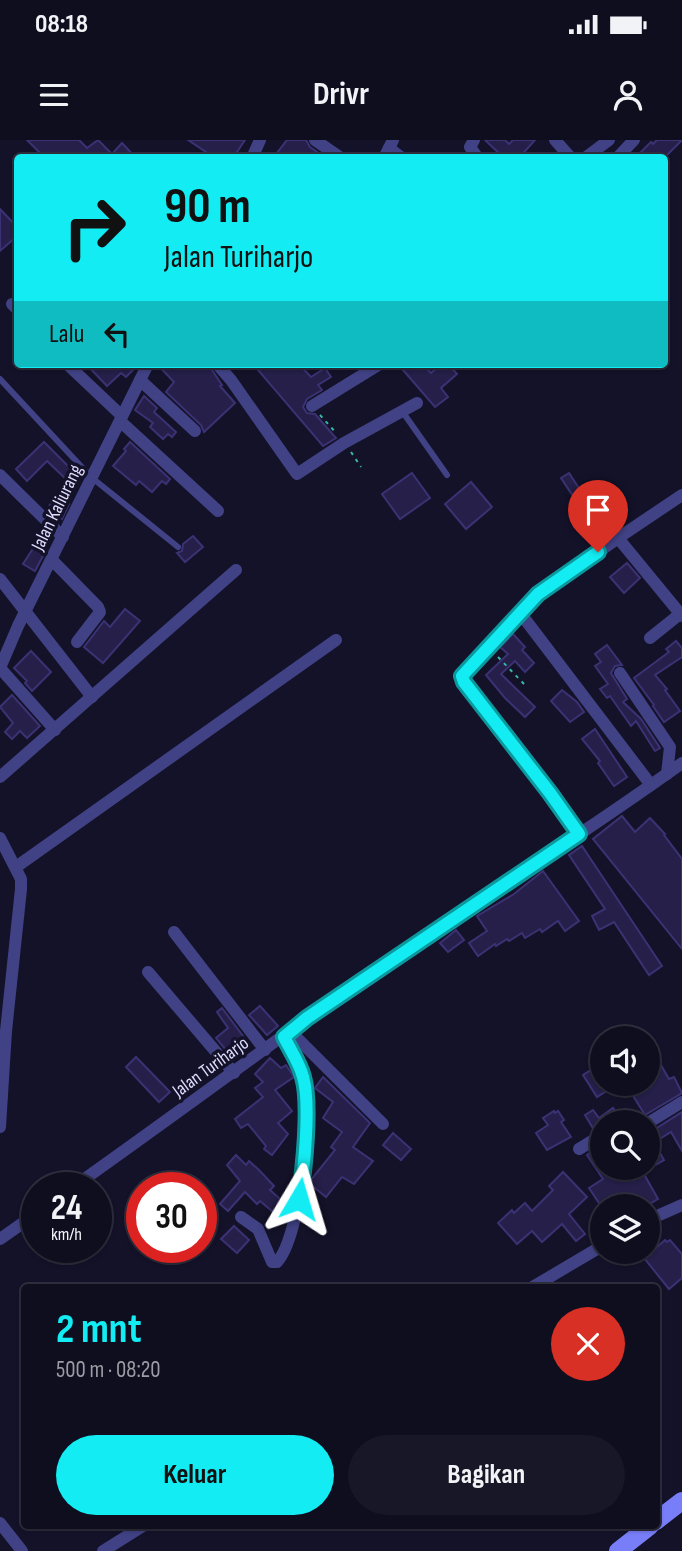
<!DOCTYPE html>
<html lang="id">
<meta charset="utf-8">
<style>
:root{--surface:#0f0e1f;--page:#181728;--text:#f1f3f6;--muted:#9b9ca4;--line:#2f2e3d;--accent:#13ecf2}
body{margin:0;font-family:"Sofia Sans Condensed",sans-serif;background:var(--page);color:var(--text);height:100vh;display:flex;flex-direction:column;font-size:26px;white-space:nowrap}
*{box-sizing:border-box;margin:0}
p{font-size:23px;color:var(--muted)}
.icon{flex:none;width:38px;height:38px;fill:none;stroke:currentColor;stroke-width:2;stroke-linecap:round;stroke-linejoin:round}
.map{position:relative;flex:1;overflow:hidden}
.panel{position:absolute;left:21px;top:1144px;width:639px;height:245px;display:flex;flex-direction:column;background:var(--surface);border-radius:7px;box-shadow:0 2px 5px #0004,0 0 0 2px var(--line)}
.panel>*{flex:none}
.banner{position:absolute;left:14px;top:14px;width:654px;height:214px;border-radius:7px;box-shadow:0 2px 5px #0004,0 0 0 2px var(--line);background:#13ecf2;color:#111;overflow:hidden}
.buttons{position:absolute;left:590px;top:886px;display:grid;gap:14px}
.buttons a{display:grid;place-items:center;width:70px;height:70px;border-radius:50%;background:var(--surface);box-shadow:0 2px 5px #0004,0 0 0 2px var(--line);font-size:35px}
.speed{position:absolute;left:21px;top:1032px;display:flex;gap:14px;font-size:35px;font-weight:700;text-align:center}
.speed>*{display:grid;place-content:center;width:91px;height:91px;border-radius:50%;background:var(--surface);box-shadow:0 2px 5px #0004,0 0 0 2px var(--line);line-height:1}
.speed small{font-size:18px;font-weight:400}
.speed .limit{border:10px solid #d22;background:#fff;color:#111}
.pin{position:absolute;display:grid;place-items:center;width:60px;height:60px;color:#fff;margin:-72px -30px;border-radius:50% 50% 50% 0;rotate:-45deg;box-shadow:0 0 7px #0007}
.pin .icon{rotate:45deg}
.me{position:absolute;width:77px;margin:-38px;rotate:7deg;stroke-linejoin:round;filter:drop-shadow(0 0 5px #0008)}
.turn{display:flex;align-items:center;gap:24px;height:147px;padding:0 35px;font-size:32px}
.turn .icon{width:91px;height:91px;stroke-width:2.5}
.turn b{display:block;font-size:49px;line-height:60px}
.then{display:flex;align-items:center;height:66px;padding:0 35px;background:#0003;gap:14px;font-size:26px}
.round{display:grid;place-items:center;flex:none;width:74px;height:74px;border-radius:37px;background:var(--page)}
.headline{display:flex;align-items:center;justify-content:space-between;height:119px;padding:0 35px}
h1{font-size:42px;font-weight:700;line-height:52px;color:var(--accent)}
.button{display:flex;gap:14px;margin-top:auto;padding:14px 35px}
.button a{flex:1;height:80px;border-radius:42px;background:var(--accent);color:#111;font-size:28px;font-weight:700;line-height:80px;text-align:center}
.button a+a{background:var(--page);color:var(--text)}
.status{display:flex;justify-content:space-between;align-items:center;height:49px;padding:0 35px;background:var(--surface);direction:ltr}
.status svg{height:19px;fill:currentColor}
header{display:flex;justify-content:space-between;align-items:center;height:91px;padding:0 35px;background:var(--surface);font-size:32px;font-weight:700}
.map>svg:first-child{display:block}
.building{fill:#251f49;stroke:#3b3274;stroke-width:2}
.lines{fill:none;stroke-linecap:round;stroke-linejoin:round}
.path{stroke:#37b6a5;stroke-width:2;stroke-dasharray:3.5 5;stroke-linecap:butt}
.lane{stroke:#404285;stroke-width:6}
.street{stroke:#404285;stroke-width:12}
.secondary{stroke:#787ef8;stroke-width:18}
.route-casing{stroke:#0c999d;stroke-width:18}
.route{stroke:#13ecf2;stroke-width:12}
.labels{text-anchor:middle;stroke-width:7;stroke-linejoin:round;paint-order:stroke}
.street-label{font-size:19px;fill:#dddcfd;stroke:#141229}
</style>
<div class="status"><b>08:18</b><svg viewBox="0 0 49 12"><path d="M0 12V9h3v3zM5 12V6h3v6zM10 12V3h3v9zM15 12V0h3v12zM26 1h20v11H26zM47 4h2v5h-2z"/></svg></div>
<header><svg class="icon" aria-label="menu" viewBox="0 0 24 24"><path d="M4 6h16M4 12h16M4 18h16"/></svg>Drivr<svg class="icon" aria-label="person" viewBox="0 0 24 24"><circle cx="12" cy="8" r="4"/><path d="M4 21q1-7 8-7t8 7"/></svg></header>
<div class="map">
<svg width="682" height="1411" viewBox="0 0 682 1411">
<rect width="100%" height="100%" fill="#141229"/>
<!-- building -->
<g class="building">
<path d="M27,0H79L87,8L98,0L112,14L122,3L136,18H45Z"/>
<path d="M188,0H245L233,18H215Z"/>
<path d="M287,0H306L310,7L321,15L319,18H273Z"/>
<path d="M485,0H505L509,4L513,0H535L519,18H504Z"/>
<path d="M657,0H682L664,18H635L651,2L653,4Z"/>
<path d="M0,69L18,88V95L0,111Z"/>
<path d="M86,224H130L134,229L126,237L121,233L107,246Z"/>
<path d="M157,224H208L222,245L220,246L235,263L204,292L201,285L166,252L174,242Z"/>
<path d="M253,224H299L311,237L325,228L331,237L318,245L322,250L307,259L303,267L307,273L315,274L336,298L323,306Z"/>
<path d="M409,224H422L431,233L441,224H448L457,234L441,248L448,257L435,267L403,230Z"/>
<path d="M144,256L157,268L154,272L176,292L172,297L168,294L163,299L150,287L153,283L135,270Z"/>
<path d="M44,302L77,335L70,343L47,321L27,341L16,329Z"/>
<path d="M130,302L170,339L166,344L162,341L152,352L139,341L136,345L113,326L126,311L124,309Z"/>
<path d="M412,333L430,358L400,379L382,354Z"/>
<path d="M569,333L592,368L584,373L561,338Z"/>
<path d="M471,342L492,367L466,389L445,364Z"/>
<path d="M56,356L69,364L62,379L47,369Z"/>
<path d="M193,396L203,407L185,422L177,413L182,411L183,404Z"/>
<path d="M36,404L46,410L35,431L23,424Z"/>
<path d="M627,423L640,438L624,453L610,437Z"/>
<path d="M125,469L140,481L103,523L84,507L104,481L110,487Z"/>
<path d="M513,494L525,507L522,510L534,523L525,532L515,521L501,534L535,567L525,577L505,558L486,535L508,514L500,507Z"/>
<path d="M676,501L682,508V517L655,535L667,549L665,550L680,571L664,582L653,566L654,565L634,538L669,512L666,509Z"/>
<path d="M607,505L622,525L615,526L611,533L627,559L623,562L641,579L660,608L655,611L636,581L631,586L610,556L607,558L600,549L608,544L595,526L601,522L595,514Z"/>
<path d="M31,511L51,532L32,551L25,543L27,541L14,528Z"/>
<path d="M562,550L577,562L584,572L570,582L551,561Z"/>
<path d="M12,555L40,586L27,598L20,591L12,599L5,592L13,583L0,567Z"/>
<path d="M595,589L627,637L614,646L598,623L600,621L582,599Z"/>
<path d="M622,676L635,692L650,678L665,694L664,695L682,719V809L593,699Z"/>
<path d="M582,706L662,826L649,835L614,782L599,790L592,776L605,769L569,715Z"/>
<path d="M543,731L579,781L565,791L558,781L542,792L540,789L525,798L522,793L509,801L507,799L496,806L495,804L478,816L469,803L487,791L477,776L514,754Z"/>
<path d="M456,790L464,800L448,812L440,803Z"/>
<path d="M260,866L278,886L267,895L249,875Z"/>
<path d="M222,868L249,904L240,912L238,909L230,915L216,898L228,888L217,872Z"/>
<path d="M654,913L669,939L674,937L682,953L645,975L625,943H648V916Z"/>
<path d="M136,917L170,952L159,962L126,927Z"/>
<path d="M270,918L281,928L286,925L294,937L275,950L292,971L278,983L288,994L272,1015L264,1009L266,1006L248,984L241,988L235,979L263,957L255,948L263,942L255,934Z"/>
<path d="M594,928L608,950L597,957L583,935Z"/>
<path d="M323,937L370,983L353,1007L373,1021L354,1044L342,1037L326,1057L310,1044V1041L335,1010L331,1007L342,992L323,978L333,962L315,948Z"/>
<path d="M613,968L623,982H602V986L594,990L585,975L593,970L599,978Z"/>
<path d="M554,971L555,973L558,971L564,980L561,982L571,997L547,1010L536,993L548,985L543,978Z"/>
<path d="M682,972V1011L671,992L658,1000L652,991Z"/>
<path d="M648,992L664,1020L648,1029Z"/>
<path d="M393,993L411,1009L401,1020L383,1005Z"/>
<path d="M602,1005V1027H640L658,1059L646,1066H601L589,1048L603,1039L587,1015Z"/>
<path d="M236,1015L246,1025L249,1021L259,1030L274,1046L270,1050L288,1066L279,1077L260,1061L257,1064L245,1052L228,1071L220,1064L240,1041L227,1025Z"/>
<path d="M563,1032L587,1057L569,1074L585,1094L576,1101L562,1084L542,1102L532,1091L517,1104L498,1083L512,1070L514,1073L525,1063L532,1071L553,1050L549,1046Z"/>
<path d="M234,1086L249,1100L237,1113L221,1099Z"/>
<path d="M665,1100L667,1102L670,1100L682,1114V1138L669,1149L644,1118Z"/>
</g>
<g class="lines">
<!-- path -->
<g class="path">
<path d="M320,275L337,294"/>
<path d="M351,312L361,327"/>
<path d="M498,517L525,545"/>
</g>
<!-- lane -->
<g class="lane">
<path d="M0,239L91,337L178,407"/>
<path d="M402,271L447,335"/>
</g>
<!-- street -->
<g class="street">
<path d="M315,0L341,18"/>
<path d="M474,0L470,7L478,18"/>
<path d="M555,0L571,18"/>
<path d="M389,8L402,18"/>
<path d="M252,18L260,0"/>
<path d="M384,18L393,0"/>
<path d="M585,18L609,0"/>
<path d="M617,18L634,0"/>
<path d="M12,164L18,170"/>
<path d="M67,224L122,276"/>
<path d="M217,224L231,240L297,334L344,303L417,263"/>
<path d="M140,240L195,291"/>
<path d="M312,266L380,224"/>
<path d="M120,281L218,371"/>
<path d="M0,335L63,397"/>
<path d="M682,355L618,398L682,476"/>
<path d="M52,420L98,467L100,472L77,502"/>
<path d="M0,439L92,557"/>
<path d="M521,474L651,645"/>
<path d="M650,498L680,474"/>
<path d="M0,528L18,486L148,224"/>
<path d="M0,528L55,590"/>
<path d="M620,533L670,607L667,634"/>
<path d="M0,637L236,430"/>
<path d="M579,694L550,653L464,542L462,535L538,455L618,398"/>
<path d="M0,698L21,739V749L6,891L0,987"/>
<path d="M16,727L336,500"/>
<path d="M174,792L265,910"/>
<path d="M148,832L234,933"/>
<path d="M291,892L383,984"/>
<path d="M648,983L682,962"/>
<path d="M579,1009L602,995"/>
<path d="M72,1048C151,992 230,934 309,877C431,789 560,711 682,623"/>
<path d="M241,1077L258,1089L272,1122H277C301,1097 313,969 303,936C299,923 290,909 284,897"/>
<path d="M648,1080L682,1065"/>
<path d="M0,1099L37,1073"/>
<path d="M531,1148L602,1106"/>
<path d="M0,1383L22,1411"/>
<path d="M103,1411L143,1386"/>
</g>
<!-- secondary -->
<g class="secondary">
<path d="M656,1381L682,1361"/>
<path d="M618,1411L650,1386"/>
</g>
</g>
<g class="lines">
<!-- route casing -->
<g class="route-casing">
<path id="route" d="M299,1059C304,1031 311,964 303,937C300,924 290,909 284,897L307,878L579,694L550,653L464,542L462,536L538,454L598,412"/>
</g>
<!-- route -->
<use href="#route" class="route"/>
</g>
<g class="labels">
<!-- street labels -->
<g class="street-label">
<text transform="translate(56 367) rotate(-64)" y="7">Jalan Kaliurang</text>
<text transform="translate(210 926) rotate(-36)" y="7">Jalan Turiharjo</text>
</g>
</g>
</svg>
<div class="buttons">
<a><svg class="icon" aria-label="sound" viewBox="0 0 24 24"><path d="M4 9h4l5-4v14l-5-4H4zM17 9q2 3 0 6"/></svg></a>
<a><svg class="icon" aria-label="search" viewBox="0 0 24 24"><circle cx="10" cy="10" r="6"/><path d="M15 15l6 6"/></svg></a>
<a><svg class="icon" aria-label="layers" viewBox="0 0 24 24"><path d="M12 4l9 5-9 5-9-5zM3 14l9 5 9-5"/></svg></a>
</div>
<div class="speed"><div>24<small>km/h</small></div><div class="limit">30</div></div>
<div class="pin" style="left:598px;top:412px;background:#d93025"><svg class="icon" aria-label="arrive" viewBox="0 0 24 24"><path d="M6 21V4h12l-3 4 3 4H6"/></svg></div>
<svg class="me" style="left:299px;top:1059px" viewBox="-20 -20 40 40"><path d="M0-17L14 15 0 8-14 15z" fill="#13ecf2" stroke="#fff" stroke-width="4"/></svg>
<div class="banner">
<div class="turn"><svg class="icon" aria-label="right" viewBox="0 0 24 24"><path d="M7 20v-9h11M14 6l5 5-5 5"/></svg><div><b>90 m</b>Jalan Turiharjo</div></div>
<div class="then">Lalu<svg class="icon" aria-label="left" viewBox="0 0 24 24"><path d="M17 20v-9H6M10 6l-5 5 5 5"/></svg></div>
</div>
<section class="panel">
<div class="headline"><div><h1>2 mnt</h1><p>500 m · 08:20</p></div><a class="round" style="background:#d93025;color:#fff"><svg class="icon" aria-label="close" viewBox="0 0 24 24"><path d="M6 6l12 12M18 6L6 18"/></svg></a></div>
<div class="button"><a>Keluar</a><a>Bagikan</a></div>
</section>
</div>
